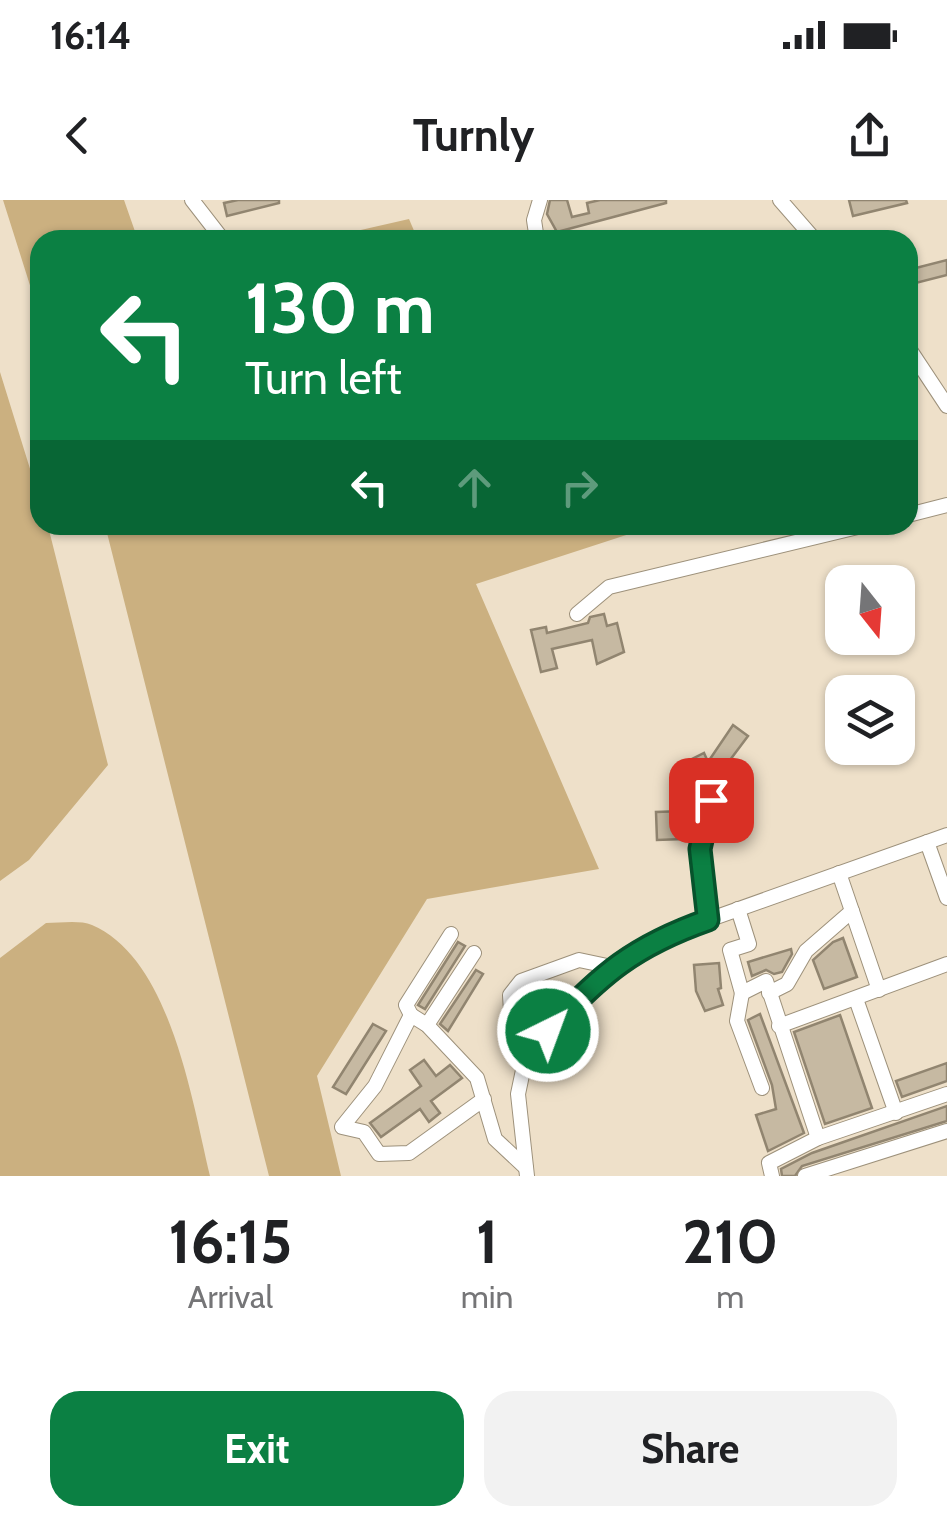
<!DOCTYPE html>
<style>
:root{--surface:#fff;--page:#f2f2f2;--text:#202124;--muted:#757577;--accent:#0b8043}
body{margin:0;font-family:Cabin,sans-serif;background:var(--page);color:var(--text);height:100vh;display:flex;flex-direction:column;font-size:38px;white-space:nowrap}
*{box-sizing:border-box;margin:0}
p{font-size:32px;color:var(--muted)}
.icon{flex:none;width:55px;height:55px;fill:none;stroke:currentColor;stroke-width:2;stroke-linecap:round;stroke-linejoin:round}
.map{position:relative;height:976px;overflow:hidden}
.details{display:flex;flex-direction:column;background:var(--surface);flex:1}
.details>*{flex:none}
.banner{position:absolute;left:30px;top:30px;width:888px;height:305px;border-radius:30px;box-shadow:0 2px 8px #0004;background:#0b8043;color:#fff;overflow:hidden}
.needle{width:65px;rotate:163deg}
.controls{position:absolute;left:825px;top:365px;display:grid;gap:20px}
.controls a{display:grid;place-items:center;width:90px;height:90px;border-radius:20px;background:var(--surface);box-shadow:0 2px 8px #0004;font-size:50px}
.pin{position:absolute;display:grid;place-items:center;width:85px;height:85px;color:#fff;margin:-42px;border-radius:20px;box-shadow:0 5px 15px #0006}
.me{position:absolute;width:110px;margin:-55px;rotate:42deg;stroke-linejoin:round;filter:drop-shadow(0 0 8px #0008)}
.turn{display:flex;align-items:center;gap:35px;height:210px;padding:0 50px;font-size:45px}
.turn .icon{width:130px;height:130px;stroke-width:2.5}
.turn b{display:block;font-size:70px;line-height:85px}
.lanes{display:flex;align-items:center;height:95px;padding:0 50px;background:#0003;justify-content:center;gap:50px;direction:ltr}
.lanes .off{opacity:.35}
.eta{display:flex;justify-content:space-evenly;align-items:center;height:170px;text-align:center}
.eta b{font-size:60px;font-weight:700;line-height:70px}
.button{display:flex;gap:20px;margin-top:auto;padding:20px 50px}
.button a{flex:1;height:115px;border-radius:30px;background:var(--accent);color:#fff;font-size:40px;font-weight:700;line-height:115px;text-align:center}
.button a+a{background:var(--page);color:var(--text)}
.status{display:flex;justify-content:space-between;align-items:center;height:70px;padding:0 50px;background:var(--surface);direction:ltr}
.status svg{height:28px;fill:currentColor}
header{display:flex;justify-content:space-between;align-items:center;height:130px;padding:0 50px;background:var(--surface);font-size:45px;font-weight:700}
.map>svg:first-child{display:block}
.forest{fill:#cbb080}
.building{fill:#c6b9a2;stroke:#918570;stroke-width:2.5}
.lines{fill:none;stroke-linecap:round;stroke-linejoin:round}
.minor-casing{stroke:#9d917b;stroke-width:16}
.minor{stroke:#fff;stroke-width:14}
.route-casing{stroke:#07532c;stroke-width:25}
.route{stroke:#0b8043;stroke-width:18}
</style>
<div class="status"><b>16:14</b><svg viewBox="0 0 49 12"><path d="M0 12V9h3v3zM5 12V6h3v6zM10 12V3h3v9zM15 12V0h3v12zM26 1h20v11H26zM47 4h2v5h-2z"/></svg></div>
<header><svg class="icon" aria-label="back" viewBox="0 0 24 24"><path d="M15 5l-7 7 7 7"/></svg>Turnly<svg class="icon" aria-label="share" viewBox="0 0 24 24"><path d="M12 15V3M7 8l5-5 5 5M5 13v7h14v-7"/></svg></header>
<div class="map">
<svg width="947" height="976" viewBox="0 0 947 976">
<rect width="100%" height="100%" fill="#eee0c9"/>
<!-- forest -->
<g class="forest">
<path d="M3,0H124L138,40H40V117Z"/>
<path d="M409,19L418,40H317Z"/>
<path d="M0,172L40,301V325H48L49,330L108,565L29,660L0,681Z"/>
<path d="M105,325H657L476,384L599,669L427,699L317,876L341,976H269Z"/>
<path d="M46,723C60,723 80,720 92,725C171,759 192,901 210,976H0V758Z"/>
</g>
<!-- building -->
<g class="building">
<path d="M238,0H279V3L227,16L224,3Z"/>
<path d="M550,0H567L572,17L589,13L587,3L600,0H666V3L557,32L547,14Z"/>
<path d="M849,0H906L907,3L853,16Z"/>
<path d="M947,60V75L908,85V70Z"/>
<path d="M604,414L607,426L617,423L624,452L597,464L592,440L552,449L557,468L541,472L531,430L546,427L547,433L588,423L590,417Z"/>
<path d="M733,525L748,536L724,568L728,578L697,588L692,571L682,576L678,566L704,553L708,562Z"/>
<path d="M684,611V639L657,640L656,612Z"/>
<path d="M843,738L857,777L824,789L813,760L833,742Z"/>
<path d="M458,742L465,746L425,809L418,805Z"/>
<path d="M791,749L792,754L782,772L774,774L766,770L752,776L748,762Z"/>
<path d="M719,763L721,788L718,789L723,805L705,811L696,791L694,765Z"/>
<path d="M476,770L483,774L448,831L440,824Z"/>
<path d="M760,814L804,933L768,951L756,915L776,909L772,885L748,820Z"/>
<path d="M840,815L872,908L825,924L794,832Z"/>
<path d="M373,824L386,831L346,894L333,887Z"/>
<path d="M424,860L436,876L450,865L462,878L431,901L440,913L429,922L420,909L381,937L370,923L421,886L410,870Z"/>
<path d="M947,863V881L902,897L896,881Z"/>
<path d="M947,906V921L802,966L795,976H782L781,969L812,953Z"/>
</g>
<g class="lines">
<!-- minor casing -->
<g class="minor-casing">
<g id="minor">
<path d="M192,0L223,40"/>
<path d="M780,0L815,40"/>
<path d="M537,40L534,20L540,0"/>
<path d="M908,147L947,206"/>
<path d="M908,315L947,305"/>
<path d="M577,414L609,387L866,325"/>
<path d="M927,642L947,698"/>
<path d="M839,673L879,790"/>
<path d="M738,709L749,744L730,750L742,793L766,781L818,938"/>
<path d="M709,720L700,649L711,599"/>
<path d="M742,793L737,821L762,888"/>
<path d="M769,793L787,784L806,751L852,711"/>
<path d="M856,799L896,913"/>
<path d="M411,815L406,805L451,734"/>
<path d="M427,825L474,753"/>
<path d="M779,826L947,764"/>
<path d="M526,856L512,828L510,795L521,781L579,760L612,767"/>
<path d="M484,899L409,953L379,954L364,932L342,927L375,886L411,815L427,825L477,878L495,939L526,968"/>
<path d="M527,976L518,894L526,856L593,782L629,755L677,731L947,635"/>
<path d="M772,976L769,963L818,938L947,894"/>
<path d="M805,976L947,931"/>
</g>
</g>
<!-- minor -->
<use href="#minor" class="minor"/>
</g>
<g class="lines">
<!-- route casing -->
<g class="route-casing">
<path id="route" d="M548,831C601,774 634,746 708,720L700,649L711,600"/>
</g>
<!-- route -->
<use href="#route" class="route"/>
</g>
</svg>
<div class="controls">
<a><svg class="needle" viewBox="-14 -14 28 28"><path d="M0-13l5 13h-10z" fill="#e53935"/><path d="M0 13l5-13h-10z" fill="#757577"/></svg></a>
<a><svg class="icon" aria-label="layers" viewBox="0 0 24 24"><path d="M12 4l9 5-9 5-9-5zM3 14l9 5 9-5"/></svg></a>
</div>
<div class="pin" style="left:711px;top:600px;background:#d93025"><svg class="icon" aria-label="arrive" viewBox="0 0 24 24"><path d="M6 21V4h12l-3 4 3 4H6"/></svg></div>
<svg class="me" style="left:548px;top:831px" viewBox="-20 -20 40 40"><circle r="17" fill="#0b8043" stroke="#fff" stroke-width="3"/><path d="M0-11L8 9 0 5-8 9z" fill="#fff"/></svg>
<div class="banner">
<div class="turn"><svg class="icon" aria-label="left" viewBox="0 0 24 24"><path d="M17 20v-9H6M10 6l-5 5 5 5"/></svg><div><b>130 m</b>Turn left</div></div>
<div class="lanes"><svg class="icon" aria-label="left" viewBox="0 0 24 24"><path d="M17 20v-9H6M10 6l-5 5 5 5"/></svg><svg class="icon off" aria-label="ahead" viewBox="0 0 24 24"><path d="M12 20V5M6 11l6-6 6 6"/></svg><svg class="icon off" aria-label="right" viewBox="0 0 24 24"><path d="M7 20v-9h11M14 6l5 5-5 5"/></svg></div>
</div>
</div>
<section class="details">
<div class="eta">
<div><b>16:15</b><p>Arrival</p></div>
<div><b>1</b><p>min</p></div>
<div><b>210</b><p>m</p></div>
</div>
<div class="button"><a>Exit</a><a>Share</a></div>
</section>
